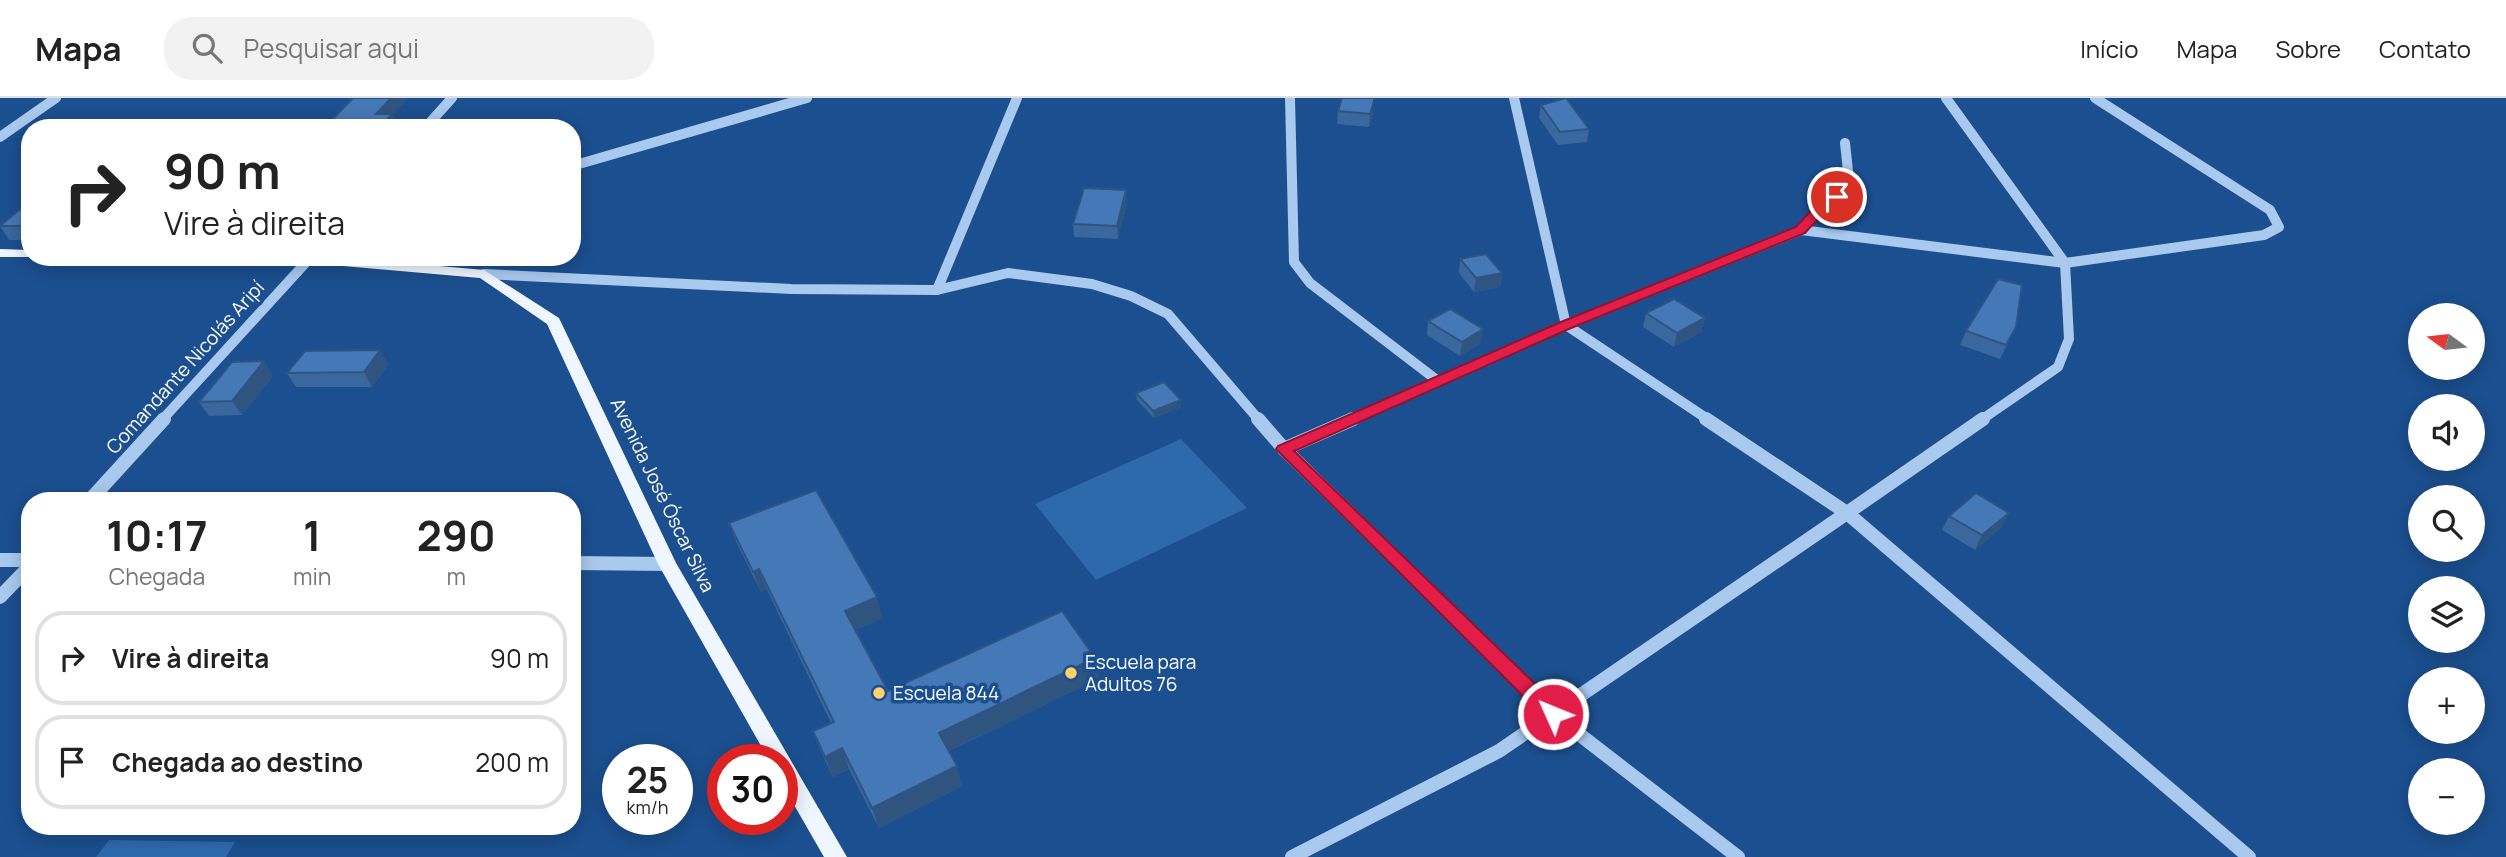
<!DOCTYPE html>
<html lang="pt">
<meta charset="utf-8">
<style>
:root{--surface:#fff;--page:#f2f2f2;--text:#222;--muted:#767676;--line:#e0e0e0}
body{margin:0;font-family:Manrope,sans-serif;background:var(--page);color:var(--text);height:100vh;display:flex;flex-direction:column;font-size:26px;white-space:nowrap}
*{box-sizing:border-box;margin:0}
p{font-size:23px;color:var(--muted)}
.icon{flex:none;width:38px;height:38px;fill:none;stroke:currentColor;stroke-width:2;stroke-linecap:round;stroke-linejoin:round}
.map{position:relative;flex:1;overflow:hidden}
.side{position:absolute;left:21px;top:394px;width:560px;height:343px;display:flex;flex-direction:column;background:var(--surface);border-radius:28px;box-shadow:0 4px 18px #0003}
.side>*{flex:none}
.banner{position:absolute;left:21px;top:21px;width:560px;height:147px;border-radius:28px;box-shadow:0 4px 18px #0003;background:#fff;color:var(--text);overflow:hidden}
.needle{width:46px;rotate:285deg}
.tools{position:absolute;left:2408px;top:205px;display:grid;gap:14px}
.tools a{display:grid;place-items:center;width:77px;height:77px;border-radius:50%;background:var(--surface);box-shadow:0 4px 18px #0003;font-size:35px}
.speed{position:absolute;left:602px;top:646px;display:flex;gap:14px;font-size:35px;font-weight:700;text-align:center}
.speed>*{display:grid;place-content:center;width:91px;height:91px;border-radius:50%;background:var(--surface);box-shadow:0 4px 18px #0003;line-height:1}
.speed small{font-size:18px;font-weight:400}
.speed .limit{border:10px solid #d22;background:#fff;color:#111}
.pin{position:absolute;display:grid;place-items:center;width:60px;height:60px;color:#fff;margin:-30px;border:4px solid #fff;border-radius:50%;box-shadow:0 2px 7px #0007}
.me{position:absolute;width:77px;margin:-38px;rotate:314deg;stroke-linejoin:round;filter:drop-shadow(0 0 5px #0008)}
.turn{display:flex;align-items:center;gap:24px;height:147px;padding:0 28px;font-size:32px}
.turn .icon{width:91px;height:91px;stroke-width:2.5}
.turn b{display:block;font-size:49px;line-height:60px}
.eta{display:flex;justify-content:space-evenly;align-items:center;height:119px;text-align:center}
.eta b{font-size:42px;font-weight:700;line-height:49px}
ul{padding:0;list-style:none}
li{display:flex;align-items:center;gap:21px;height:94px;margin:0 14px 10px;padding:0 14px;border:4px solid var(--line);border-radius:28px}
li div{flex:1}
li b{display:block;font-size:26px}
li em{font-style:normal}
header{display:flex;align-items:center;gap:42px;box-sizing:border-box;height:98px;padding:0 35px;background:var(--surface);border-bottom:2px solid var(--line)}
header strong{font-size:33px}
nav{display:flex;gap:38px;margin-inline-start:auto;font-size:24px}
.search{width:490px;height:63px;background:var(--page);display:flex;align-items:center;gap:18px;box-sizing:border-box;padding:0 24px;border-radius:28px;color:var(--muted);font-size:26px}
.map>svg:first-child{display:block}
.green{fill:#2e69ad}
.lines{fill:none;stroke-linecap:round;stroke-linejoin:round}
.minor-far1{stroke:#a9c9ee;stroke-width:10}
.minor{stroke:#a9c9ee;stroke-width:14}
.major{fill:#f0f6ff;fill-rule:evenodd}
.wall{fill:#3a679d}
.shaded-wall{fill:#305480}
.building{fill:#4478b7;stroke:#305480;stroke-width:2}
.route{fill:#e11d48;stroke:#92132f;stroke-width:2}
.poi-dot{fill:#ffd166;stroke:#1b4f8f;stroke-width:2.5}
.labels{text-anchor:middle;stroke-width:7;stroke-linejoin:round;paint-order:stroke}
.street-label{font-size:19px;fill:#fff;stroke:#1b4f8f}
.poi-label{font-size:19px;fill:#fff;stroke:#1b4f8f;text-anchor:start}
</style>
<header>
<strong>Mapa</strong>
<div class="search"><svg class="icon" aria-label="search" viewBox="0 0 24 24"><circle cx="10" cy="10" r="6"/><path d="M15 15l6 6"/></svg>Pesquisar aqui</div>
<nav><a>Início</a><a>Mapa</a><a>Sobre</a><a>Contato</a></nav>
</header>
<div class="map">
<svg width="2506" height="759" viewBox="0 0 2506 759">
<rect width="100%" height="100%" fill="#1b4f8f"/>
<!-- green -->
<g class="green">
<path d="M1181,341L1247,410L1096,482L1035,406Z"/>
<path d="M109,742L235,744L226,759H96Z"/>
</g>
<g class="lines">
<!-- minor-far1 -->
<g class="minor-far1">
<path d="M1290,0L1294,164L1310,185L1438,283"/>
<path d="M1514,0L1566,227L1709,322"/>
<path d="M1946,0L2065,165"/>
<path d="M425,30L452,0"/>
<path d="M0,39L56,0"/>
<path d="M572,68L807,0"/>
<path d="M1801,132L2065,165"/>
<path d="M484,176L791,191L937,192L1008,175L1092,186L1131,198L1168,216L1259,322"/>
<path d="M937,192L1017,0"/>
<path d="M162,322L311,159"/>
<path d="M1349,322L1566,227L1801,132L1824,107L1850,92L1845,45"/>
<path d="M1981,322L2058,269L2069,241L2065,165L2264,137L2279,129L2270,112L2095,0"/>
</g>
<!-- minor -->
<g class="minor">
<path d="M1258,321L1284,351L1553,616L1499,653L1292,759"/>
<path d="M1706,321L1847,415L1553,616L1738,759"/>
<path d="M1983,321L1847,415L2249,759"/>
<path d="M1284,351L1353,321"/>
<path d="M90,402L164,321"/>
<path d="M0,462H30"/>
<path d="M572,465L667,466"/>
<path d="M0,499L30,468"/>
</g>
<!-- major -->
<g class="major">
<path d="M0,151L30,152V159H34H0Z"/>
<path d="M194,159H339L484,172L559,220L676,465L847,759H824L782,686V662H769L658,466L547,226L480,180L309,165L201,163Z"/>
</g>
</g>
<!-- wall -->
<g class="wall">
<path d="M1541,7L1589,31L1587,44L1558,47L1539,20Z"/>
<path d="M1338,13L1373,15L1369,29L1337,26Z"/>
<path d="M393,17L399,29L398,30H328L327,27Z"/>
<path d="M30,103V142H9L0,128Z"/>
<path d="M1127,105L1118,141L1074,139L1073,126Z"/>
<path d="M1460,161L1502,175L1500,189L1474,194L1459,175Z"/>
<path d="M1646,215L1705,220L1701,234L1674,249L1643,229Z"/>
<path d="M1428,223L1481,245L1460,258L1427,237Z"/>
<path d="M2016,229L2000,261L1960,247L1966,233Z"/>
<path d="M380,252L388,267L372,289H296L287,275Z"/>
<path d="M273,278L242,317L209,318L199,304Z"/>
<path d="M1136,295L1181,302V309L1154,320L1137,302Z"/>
<path d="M1949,418L2002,429L1975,452L1942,432Z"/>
<path d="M729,425L883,520L855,532L888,593L1095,560L1098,581L949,653L962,688L879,730L849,671L833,679L821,654L813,633L831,625L767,492L761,494L737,446Z"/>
</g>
<!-- shaded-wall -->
<g class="shaded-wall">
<path d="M391,0H409L393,17L399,29L398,30H380L376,16Z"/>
<path d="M1374,3L1373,15L1369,29L1370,16Z"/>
<path d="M1126,92L1127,105L1118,141L1117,128Z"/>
<path d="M1502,175L1500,189L1474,194L1476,180Z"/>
<path d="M1705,220L1701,234L1674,249L1677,235Z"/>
<path d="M1483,231L1481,245L1460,258L1462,244Z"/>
<path d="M380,252L388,267L372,289L364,274Z"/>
<path d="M264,263L273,278L242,317L232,303Z"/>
<path d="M1181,302V309L1154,320L1153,313Z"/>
<path d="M2009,415L2002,429L1975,452L1982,437Z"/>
<path d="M759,471L767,492L761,494L753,474Z"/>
<path d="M877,499L883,520L851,534L845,513Z"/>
<path d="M1095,560L1098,581L944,655L939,635Z"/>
<path d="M842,650L849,671L833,679L825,659Z"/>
<path d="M957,668L962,688L879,730L872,710Z"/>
</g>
<!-- building -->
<g class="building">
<path d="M353,0H391L376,16H392L380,30H346L348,27H327Z"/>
<path d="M1342,0H1374V3L1370,16L1338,13Z"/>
<path d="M1566,0L1589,31L1560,34L1541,7Z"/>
<path d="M1084,90L1126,92L1117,128L1073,126Z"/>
<path d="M30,103V128H0Z"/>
<path d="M1486,156L1502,175L1476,180L1460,161Z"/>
<path d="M1998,181L2022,187L2016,229L2006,247L1966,233Z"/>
<path d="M1674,201L1705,220L1677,235L1646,215Z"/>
<path d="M1450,211L1483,231L1462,244L1428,223Z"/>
<path d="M380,252L364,274L287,275L305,253Z"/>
<path d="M264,263L232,303L199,304L232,264Z"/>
<path d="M1164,284L1181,302L1153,313L1136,295Z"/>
<path d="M816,392L877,499L845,513L888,593L1062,513L1095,560L939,635L957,668L872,710L842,650L825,659L813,633L834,624L759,471L753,474L729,425Z"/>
<path d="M1976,395L2009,415L1982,437L1949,418Z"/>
</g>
<!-- route -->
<path class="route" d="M1837,96L1843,99C1830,111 1817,121 1805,135L1571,230L1294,353L1560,610L1563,616L1560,621L1553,623L1546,621L1276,351L1278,348L1561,224L1796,129L1819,104Z"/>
<!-- markers -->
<g class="poi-dot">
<circle cx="1071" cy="575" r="7"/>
<circle cx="879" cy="595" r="7"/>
</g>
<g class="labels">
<!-- street labels -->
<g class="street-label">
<text transform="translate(185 269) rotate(-48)" y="7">Comandante Nicolás Aripí</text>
<text transform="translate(663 397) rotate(64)" y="7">Avenida José Óscar Silva</text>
</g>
<!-- poi labels -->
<g class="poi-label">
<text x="1085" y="571">Escuela para<tspan x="1085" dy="22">Adultos 76</tspan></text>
<text x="893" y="602">Escuela 844</text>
</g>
</g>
</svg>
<div class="tools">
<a><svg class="needle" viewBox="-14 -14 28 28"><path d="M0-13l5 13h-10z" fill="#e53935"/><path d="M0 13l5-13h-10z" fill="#767676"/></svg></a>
<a><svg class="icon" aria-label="sound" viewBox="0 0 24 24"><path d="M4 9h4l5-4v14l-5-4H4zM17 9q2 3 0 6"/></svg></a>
<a><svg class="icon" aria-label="search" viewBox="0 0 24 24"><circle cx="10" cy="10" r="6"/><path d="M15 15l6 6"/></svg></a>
<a><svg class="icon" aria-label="layers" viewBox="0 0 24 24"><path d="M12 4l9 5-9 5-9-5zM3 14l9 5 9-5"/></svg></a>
<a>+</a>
<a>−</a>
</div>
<div class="speed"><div>25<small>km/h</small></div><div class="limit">30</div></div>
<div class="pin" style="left:1837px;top:99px;background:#d93025"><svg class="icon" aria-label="arrive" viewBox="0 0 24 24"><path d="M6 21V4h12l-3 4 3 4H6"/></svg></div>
<svg class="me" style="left:1553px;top:616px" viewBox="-20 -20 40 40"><circle r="17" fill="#e11d48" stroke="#fff" stroke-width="3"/><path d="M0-11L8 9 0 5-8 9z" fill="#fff"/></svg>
<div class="banner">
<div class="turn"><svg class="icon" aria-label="right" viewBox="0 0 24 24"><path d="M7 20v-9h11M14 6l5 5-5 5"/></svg><div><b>90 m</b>Vire à direita</div></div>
</div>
<section class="side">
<div class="eta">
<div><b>10:17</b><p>Chegada</p></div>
<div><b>1</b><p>min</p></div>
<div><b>290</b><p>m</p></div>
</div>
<ul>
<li><svg class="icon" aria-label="right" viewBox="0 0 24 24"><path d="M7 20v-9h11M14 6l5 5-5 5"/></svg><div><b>Vire à direita</b></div><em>90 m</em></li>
<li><svg class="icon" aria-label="arrive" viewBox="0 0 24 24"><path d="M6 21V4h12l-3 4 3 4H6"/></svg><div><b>Chegada ao destino</b></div><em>200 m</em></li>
</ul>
</section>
</div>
